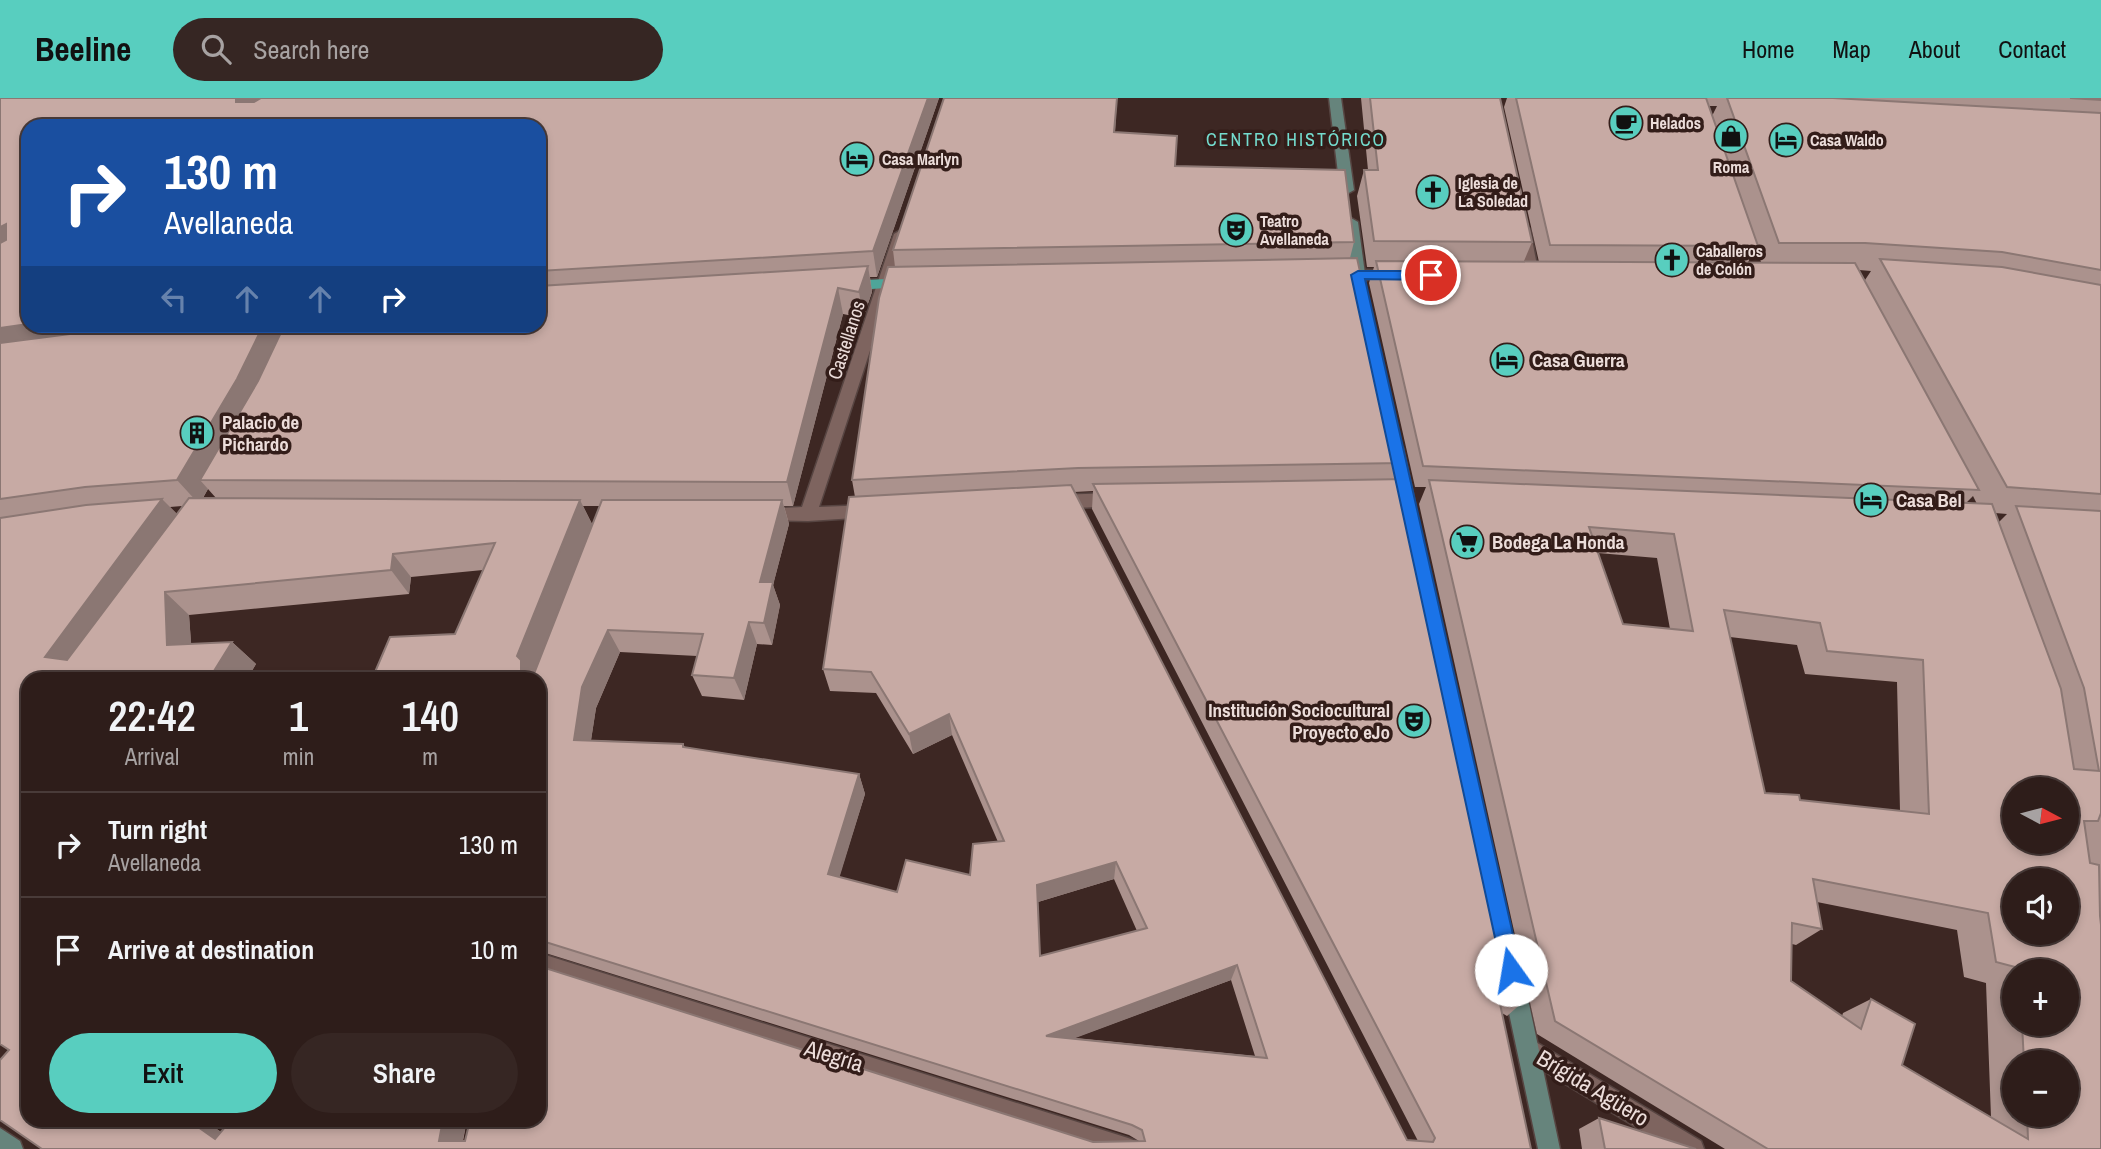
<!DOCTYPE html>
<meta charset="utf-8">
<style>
:root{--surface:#2e1d1a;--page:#362623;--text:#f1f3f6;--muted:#a7a2a2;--line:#493b39;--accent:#58cebf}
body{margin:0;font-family:"Archivo Narrow",sans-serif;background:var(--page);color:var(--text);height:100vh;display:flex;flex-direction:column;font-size:26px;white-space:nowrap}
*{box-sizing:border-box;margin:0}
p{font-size:23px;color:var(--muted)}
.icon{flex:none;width:38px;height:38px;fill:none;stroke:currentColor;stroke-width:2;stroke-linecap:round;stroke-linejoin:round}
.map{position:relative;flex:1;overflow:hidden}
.side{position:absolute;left:21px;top:574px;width:525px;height:455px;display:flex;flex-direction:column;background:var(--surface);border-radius:21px;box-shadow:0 4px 10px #0003,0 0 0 2px var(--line)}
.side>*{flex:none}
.top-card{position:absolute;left:21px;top:21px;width:525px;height:214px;border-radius:21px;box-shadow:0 4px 10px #0003,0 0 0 2px var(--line);background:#1a4fa0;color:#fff;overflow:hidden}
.needle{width:46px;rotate:97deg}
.tools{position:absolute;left:2002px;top:679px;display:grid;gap:14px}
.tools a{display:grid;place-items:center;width:77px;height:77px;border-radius:50%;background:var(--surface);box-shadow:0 4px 10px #0003,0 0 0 2px var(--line);font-size:35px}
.pin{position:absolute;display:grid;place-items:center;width:60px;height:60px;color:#fff;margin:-30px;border:4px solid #fff;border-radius:50%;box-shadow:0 2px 7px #0007}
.me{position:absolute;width:77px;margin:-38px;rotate:347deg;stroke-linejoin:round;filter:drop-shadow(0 0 5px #0008)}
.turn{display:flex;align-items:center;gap:24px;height:147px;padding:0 28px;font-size:32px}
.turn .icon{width:91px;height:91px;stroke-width:2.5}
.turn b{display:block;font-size:49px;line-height:60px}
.lanes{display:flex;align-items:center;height:66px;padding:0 28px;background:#0003;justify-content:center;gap:35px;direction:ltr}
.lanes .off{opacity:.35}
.eta{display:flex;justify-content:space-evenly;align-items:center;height:119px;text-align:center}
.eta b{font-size:42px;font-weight:600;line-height:49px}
.button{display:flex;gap:14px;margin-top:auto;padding:14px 28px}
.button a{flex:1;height:80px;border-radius:42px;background:var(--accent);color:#111;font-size:28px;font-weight:600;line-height:80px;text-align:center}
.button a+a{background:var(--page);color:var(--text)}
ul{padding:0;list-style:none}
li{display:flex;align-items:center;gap:21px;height:105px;padding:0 28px;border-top:2px solid var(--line)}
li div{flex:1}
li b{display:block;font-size:26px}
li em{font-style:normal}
header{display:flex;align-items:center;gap:42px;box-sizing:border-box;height:98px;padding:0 35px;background:var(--accent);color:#111}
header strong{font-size:33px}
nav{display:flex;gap:38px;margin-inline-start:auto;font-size:24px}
.search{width:490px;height:63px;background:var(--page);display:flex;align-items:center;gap:18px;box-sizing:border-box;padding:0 24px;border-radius:38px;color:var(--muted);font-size:26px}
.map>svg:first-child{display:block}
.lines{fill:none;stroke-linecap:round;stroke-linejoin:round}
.minor-casing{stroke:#574542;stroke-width:3}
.secondary-casing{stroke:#574542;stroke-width:3}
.primary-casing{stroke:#574542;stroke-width:3}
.minor{fill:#7e645f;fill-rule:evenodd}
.secondary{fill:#66847c;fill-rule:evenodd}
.primary{fill:#4ea599;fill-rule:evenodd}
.wall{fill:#ab928d;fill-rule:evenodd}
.shaded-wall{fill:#8b7773}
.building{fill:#c7aaa4;stroke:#8b7773;stroke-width:2;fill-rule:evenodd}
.route{fill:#1a73e8;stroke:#114b97;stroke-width:2}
.labels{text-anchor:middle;stroke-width:7;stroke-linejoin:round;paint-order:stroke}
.far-poi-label{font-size:16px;font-weight:bold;fill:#ecddda;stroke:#331d19;text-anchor:start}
.far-neighbourhood-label{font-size:18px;letter-spacing:2px;fill:#74dcce;stroke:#331d19}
.street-label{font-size:19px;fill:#ecddda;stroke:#331d19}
.poi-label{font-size:19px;font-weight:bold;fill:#ecddda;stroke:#331d19;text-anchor:start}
.near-street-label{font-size:23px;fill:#ecddda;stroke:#331d19}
</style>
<header>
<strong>Beeline</strong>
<div class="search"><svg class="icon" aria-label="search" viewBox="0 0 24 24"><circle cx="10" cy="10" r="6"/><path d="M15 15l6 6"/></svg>Search here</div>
<nav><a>Home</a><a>Map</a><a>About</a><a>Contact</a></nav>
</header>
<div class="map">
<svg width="2101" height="1051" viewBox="0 0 2101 1051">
<rect width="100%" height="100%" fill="#3d2723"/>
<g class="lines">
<!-- minor casing -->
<g class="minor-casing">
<g id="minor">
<path d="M1523,127L1530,131L1539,178L1532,183L1525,178L1516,131Z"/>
<path d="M901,132L908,136L819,409L870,407L878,413L870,419L808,423L759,422L757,417L759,412L765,411L802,409L894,136Z"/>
<path d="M1115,395L1123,401C1116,411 1054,413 1047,403L1055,397Z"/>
<path d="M539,855L1128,1040L1136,1043L1139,1051H1092L539,875Z"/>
<path d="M1529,940L1701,1043L1704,1051H1672L1521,959L1518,951L1521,943Z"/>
</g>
</g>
<!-- secondary casing -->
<g class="secondary-casing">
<g id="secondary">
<path d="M1329,0H1341L1354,92L1347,96L1340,92Z"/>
<path d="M1351,120L1358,124L1366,183L1359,188L1352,183L1344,124Z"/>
<path d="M1395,344L1403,350L1415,405L1407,411L1399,405L1387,350Z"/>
<path d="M1514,876L1521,880L1525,887L1560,1051H1538L1503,887L1507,880Z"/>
<path d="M0,1030L20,1043L23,1051H0Z"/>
</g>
</g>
<!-- primary casing -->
<g class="primary-casing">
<g id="primary">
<path d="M1336,172H1396L1403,177L1396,182L1331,180V174Z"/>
<path d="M906,180L911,182V188L846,193L839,188L846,183Z"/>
</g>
</g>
<!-- minor -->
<use href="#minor" class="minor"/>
<!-- secondary -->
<use href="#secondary" class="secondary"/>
<!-- primary -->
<use href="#primary" class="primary"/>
</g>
<!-- wall -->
<g class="wall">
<path d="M0,0H939L877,179H870L872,194L863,220L843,216L793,408H784L789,426L773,487L780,507L772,547L757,546L744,602L702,598L692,577L697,558L620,554L596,610L591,642L683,646L685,649L859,676L865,696L839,779L897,794L906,762L970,777L973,746L998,744L952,637L913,656L876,595L830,593L823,571L849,399H855L852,382L879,200L888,169H895L893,152L944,0H1117L1115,34L1177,38L1175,68L1345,72L1354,144L1350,160H1357L1402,365L1396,382L1407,381L1523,904L1507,918L1502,915L1531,1051H42L0,1022V962L9,952L0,946ZM28,28H539V228H28ZM208,391L216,400H203ZM1093,393L1092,411L1418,1043L1407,1042L1074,394ZM182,408L177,416L170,409ZM583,408H600L534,576L592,426ZM483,472L455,536L390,539L372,581H539V853L1129,1037L1139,1043L1093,1044L539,868V1022H470L465,1043H463L467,1022H231L221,1034L204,1022H28V581H247L256,566L232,544L191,546L189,517L409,496L411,479ZM1114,781L1137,833L1040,858L1038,804ZM1231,882L1255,958L1074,940Z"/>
<path d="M1361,0H1500L1532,144L1524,163L1539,164L1504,9L1507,0H2101V1051H1725L1537,936L1419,406L1426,389H1415L1369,185L1374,169H1367L1357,98L1364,72H1368ZM1709,8H1717L1712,18ZM1756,151L1761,164H1748ZM1859,172L1871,173L1865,182ZM1973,398L1977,406L1966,405ZM1995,415L2007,416L1999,424ZM1598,455L1657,460L1670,531L1623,526ZM1730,539L1797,547L1805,576L1897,584L1900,713L1800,702L1765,695ZM1817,804L1957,832L1964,879L1986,885L1991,1019L1902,967L1871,901L1843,915L1842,918L1791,883L1792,846L1796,847L1822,831ZM2014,873H2067V926H2014ZM2014,964H2067V1017H2014Z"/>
<path d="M1599,1020L1696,1051H1582L1579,1031Z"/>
</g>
<!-- shaded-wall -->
<g class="shaded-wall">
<path d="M236,0H294L253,26L236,4Z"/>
<path d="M928,0H939L877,179L873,153Z"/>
<path d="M6,126L28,152L0,165V129Z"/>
<path d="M868,168L872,194L863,220L859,194Z"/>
<path d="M838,190L843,216L793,408L787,384Z"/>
<path d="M28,226V228H239L0,259V230Z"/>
<path d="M263,228H285L291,235L200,382L208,391L199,406L177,382Z"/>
<path d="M162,401L186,425L75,581L45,559Z"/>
<path d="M580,402L592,426L535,581H521L517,558Z"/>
<path d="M782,402L789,426L773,487L780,507L772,547L764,525L760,484Z"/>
<path d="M393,456L411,479L409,496L391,472Z"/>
<path d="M165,494L189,517L193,569L167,547Z"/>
<path d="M749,524L757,546L744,602L734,580Z"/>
<path d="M608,532L620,554L596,610L588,662L574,642L582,589Z"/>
<path d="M232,544L256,566L247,581H209Z"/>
<path d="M949,616L952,637L913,656L909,636Z"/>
<path d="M859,676L865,696L835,794L828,776Z"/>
<path d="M1116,764L1114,781L1038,804L1037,787Z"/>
<path d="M1237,867L1231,882L1046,951V938Z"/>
<path d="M188,1022H204L245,1051L215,1041Z"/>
<path d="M443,1022H467L461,1051L439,1043Z"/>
</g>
<!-- building -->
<g class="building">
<path d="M0,0H236V4H254L261,0H928L873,153L539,173V28H28V226L0,230V145L6,142V126L0,129Z"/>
<path d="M944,0H1117L1114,34L1177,38L1175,68L1345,72L1354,144L893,152Z"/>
<path d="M1370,0H1500L1532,144L1374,143L1364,72H1378Z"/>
<path d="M1516,0H1706L1758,148L1550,147Z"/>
<path d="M1727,0H1833L2101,15V172L2002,154L1865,145H1779Z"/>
<path d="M2070,0H2101V2Z"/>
<path d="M1357,160L1402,365L1078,370L852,382L879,200L888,169Z"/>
<path d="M1880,161L2002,169L2101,187V396L2007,389Z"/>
<path d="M1376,163L1855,165L1979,392L1423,368Z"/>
<path d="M868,168L859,194L838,190L787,384L200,382L258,283L284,228H539V188Z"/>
<path d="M132,228H263L237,281L177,382L85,389L0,401V245Z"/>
<path d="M1407,381L1523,904L1496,887L1531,1051H42L0,1022V962L9,952L0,946V420L86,407L162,401L45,559L67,562L189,400L580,402L517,558L521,562V581H372L390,539L455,536L495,445L393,456L391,472L165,494L167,547L232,544L209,581H28V1022H188L215,1041L231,1022H443L439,1043H465L470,1022H539V868L1093,1044L1145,1043L1142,1032L1132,1027L539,842V581H529L532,580L535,573L602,402H782L760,484H773L764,525L749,524L734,580L692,577L703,536L608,532L582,589L574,642L683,646V649L859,676L828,776L897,794L906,762L970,777L973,746L1004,743L949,616L909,636L871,574L823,571L849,399L1071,387L1407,1042L1433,1044L1435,1040L1093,386ZM1116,764L1147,830L1040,858L1037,787ZM1237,867L1267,960L1046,938Z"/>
<path d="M1429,382L1992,406L2061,591L2074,671L2099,673L2084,590L2016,408L2101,413V715L2098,723H2084L2090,765L2099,767L2100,818L2101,827V1051H1768L1555,923ZM1589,429L1674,436L1693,533L1623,526ZM1724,512L1820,525L1827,553L1923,562L1929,716L1800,702L1799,697L1765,695ZM2014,691H2067V744H2014ZM1813,781L1988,815L1996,864L2019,870V873H2067V926H2022L2024,964H2067V1017H2027L2028,1041L1902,967L1915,926L1871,901L1861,931L1791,883L1792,825L1822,831ZM2014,782H2067V835H2014Z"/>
<path d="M1599,1020L1696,1051H1605Z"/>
</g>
<!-- route -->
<path class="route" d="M1358,173H1431L1438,177L1431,182L1365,181L1521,872L1518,879L1511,881L1504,879L1502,872L1351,177Z"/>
<!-- icons -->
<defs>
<g id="cafe-disc" transform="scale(1.75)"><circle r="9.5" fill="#58cebf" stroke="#331d19"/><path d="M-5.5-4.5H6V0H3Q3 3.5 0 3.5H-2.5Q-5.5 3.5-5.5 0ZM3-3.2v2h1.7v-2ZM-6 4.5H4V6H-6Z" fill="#111"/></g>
<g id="shop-disc" transform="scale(1.75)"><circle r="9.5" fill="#58cebf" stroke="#331d19"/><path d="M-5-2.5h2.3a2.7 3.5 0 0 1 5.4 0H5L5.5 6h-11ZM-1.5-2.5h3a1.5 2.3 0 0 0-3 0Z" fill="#111"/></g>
<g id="hotel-disc" transform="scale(1.75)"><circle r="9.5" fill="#58cebf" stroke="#331d19"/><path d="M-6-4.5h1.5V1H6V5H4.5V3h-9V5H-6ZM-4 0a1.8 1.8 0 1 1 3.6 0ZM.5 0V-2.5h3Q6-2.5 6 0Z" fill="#111"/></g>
<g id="church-disc" transform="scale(1.75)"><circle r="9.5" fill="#58cebf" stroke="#331d19"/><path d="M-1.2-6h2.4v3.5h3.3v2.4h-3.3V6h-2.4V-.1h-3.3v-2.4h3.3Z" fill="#111"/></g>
<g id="theatre-disc" transform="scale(1.75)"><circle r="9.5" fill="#58cebf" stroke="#331d19"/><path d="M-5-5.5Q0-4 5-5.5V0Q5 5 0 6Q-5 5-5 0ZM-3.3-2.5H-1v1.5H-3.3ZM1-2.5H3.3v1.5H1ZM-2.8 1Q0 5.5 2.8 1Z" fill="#111"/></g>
<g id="building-disc" transform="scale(1.75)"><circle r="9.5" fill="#58cebf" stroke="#331d19"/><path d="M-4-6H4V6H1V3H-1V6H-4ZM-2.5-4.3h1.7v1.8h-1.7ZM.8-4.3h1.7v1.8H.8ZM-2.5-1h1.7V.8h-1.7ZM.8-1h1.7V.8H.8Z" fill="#111"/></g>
<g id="supermarket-disc" transform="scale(1.75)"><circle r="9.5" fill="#58cebf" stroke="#331d19"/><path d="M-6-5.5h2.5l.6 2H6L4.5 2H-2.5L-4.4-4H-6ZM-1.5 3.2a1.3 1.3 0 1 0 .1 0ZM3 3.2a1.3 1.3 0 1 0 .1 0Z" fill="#111"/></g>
</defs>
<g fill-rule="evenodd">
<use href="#cafe-disc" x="1626" y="25"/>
<use href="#shop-disc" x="1731" y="38"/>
<use href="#hotel-disc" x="1786" y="42"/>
<use href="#hotel-disc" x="857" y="61"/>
<use href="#church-disc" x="1433" y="94"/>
<use href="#theatre-disc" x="1236" y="132"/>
<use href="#church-disc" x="1672" y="162"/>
<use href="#hotel-disc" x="1507" y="262"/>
<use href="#building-disc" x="197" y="335"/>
<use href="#hotel-disc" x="1871" y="402"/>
<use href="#supermarket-disc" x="1467" y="444"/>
<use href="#theatre-disc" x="1414" y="623"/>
</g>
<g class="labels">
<!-- far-poi labels -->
<g class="far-poi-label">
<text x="1650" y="31">Helados</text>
<text x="1810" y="48">Casa Waldo</text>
<text x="882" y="67">Casa Marlyn</text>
<text x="1731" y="75" text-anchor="middle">Roma</text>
<text x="1458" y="91">Iglesia de<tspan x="1458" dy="18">La Soledad</tspan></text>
<text x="1260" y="129">Teatro<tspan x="1260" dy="18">Avellaneda</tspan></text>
<text x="1696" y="159">Caballeros<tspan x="1696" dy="18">de Colón</tspan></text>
</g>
<!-- far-neighbourhood labels -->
<g class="far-neighbourhood-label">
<text x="1296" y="48">CENTRO HISTÓRICO</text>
</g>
<!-- street labels -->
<g class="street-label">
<text transform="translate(846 242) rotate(-72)" y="7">Castellanos</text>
</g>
<!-- poi labels -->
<g class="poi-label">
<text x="1532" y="269">Casa Guerra</text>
<text x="222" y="331">Palacio de<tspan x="222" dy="22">Pichardo</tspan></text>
<text x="1896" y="409">Casa Bel</text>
<text x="1492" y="451">Bodega La Honda</text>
<text x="1390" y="619" text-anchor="end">Institución Sociocultural<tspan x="1390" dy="22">Proyecto eJo</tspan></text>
</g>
<!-- near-street labels -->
<g class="near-street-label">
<text transform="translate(834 958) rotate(17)" y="8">Alegría</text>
<text transform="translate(1593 990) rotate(31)" y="8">Brígida Agüero</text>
</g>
</g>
</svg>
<div class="tools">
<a><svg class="needle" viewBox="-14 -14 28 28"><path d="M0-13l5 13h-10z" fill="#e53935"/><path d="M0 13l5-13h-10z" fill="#a7a2a2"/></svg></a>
<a><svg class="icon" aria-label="sound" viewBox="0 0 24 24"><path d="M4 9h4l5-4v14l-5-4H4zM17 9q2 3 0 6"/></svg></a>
<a>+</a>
<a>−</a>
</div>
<div class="pin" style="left:1431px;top:177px;background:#d93025"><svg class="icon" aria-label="arrive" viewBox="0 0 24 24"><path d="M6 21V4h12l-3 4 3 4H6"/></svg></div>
<svg class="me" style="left:1511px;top:872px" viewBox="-20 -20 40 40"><circle r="19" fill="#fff"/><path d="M0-13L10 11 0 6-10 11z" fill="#1a73e8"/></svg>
<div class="top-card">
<div class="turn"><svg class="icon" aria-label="right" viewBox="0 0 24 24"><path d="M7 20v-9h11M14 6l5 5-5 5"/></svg><div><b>130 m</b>Avellaneda</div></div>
<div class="lanes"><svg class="icon off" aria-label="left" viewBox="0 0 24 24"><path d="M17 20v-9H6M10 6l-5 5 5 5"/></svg><svg class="icon off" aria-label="ahead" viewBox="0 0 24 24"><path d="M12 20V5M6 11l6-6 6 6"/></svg><svg class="icon off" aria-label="ahead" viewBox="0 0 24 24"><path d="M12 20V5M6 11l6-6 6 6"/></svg><svg class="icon" aria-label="right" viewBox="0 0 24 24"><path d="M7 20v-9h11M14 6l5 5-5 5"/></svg></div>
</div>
<section class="side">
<div class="eta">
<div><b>22:42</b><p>Arrival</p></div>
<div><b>1</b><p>min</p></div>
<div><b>140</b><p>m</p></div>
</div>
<ul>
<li><svg class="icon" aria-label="right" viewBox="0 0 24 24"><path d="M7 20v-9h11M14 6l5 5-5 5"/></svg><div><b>Turn right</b><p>Avellaneda</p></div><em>130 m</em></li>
<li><svg class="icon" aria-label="arrive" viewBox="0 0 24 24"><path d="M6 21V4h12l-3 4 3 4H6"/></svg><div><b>Arrive at destination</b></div><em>10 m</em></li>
</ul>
<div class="button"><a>Exit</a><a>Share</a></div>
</section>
</div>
